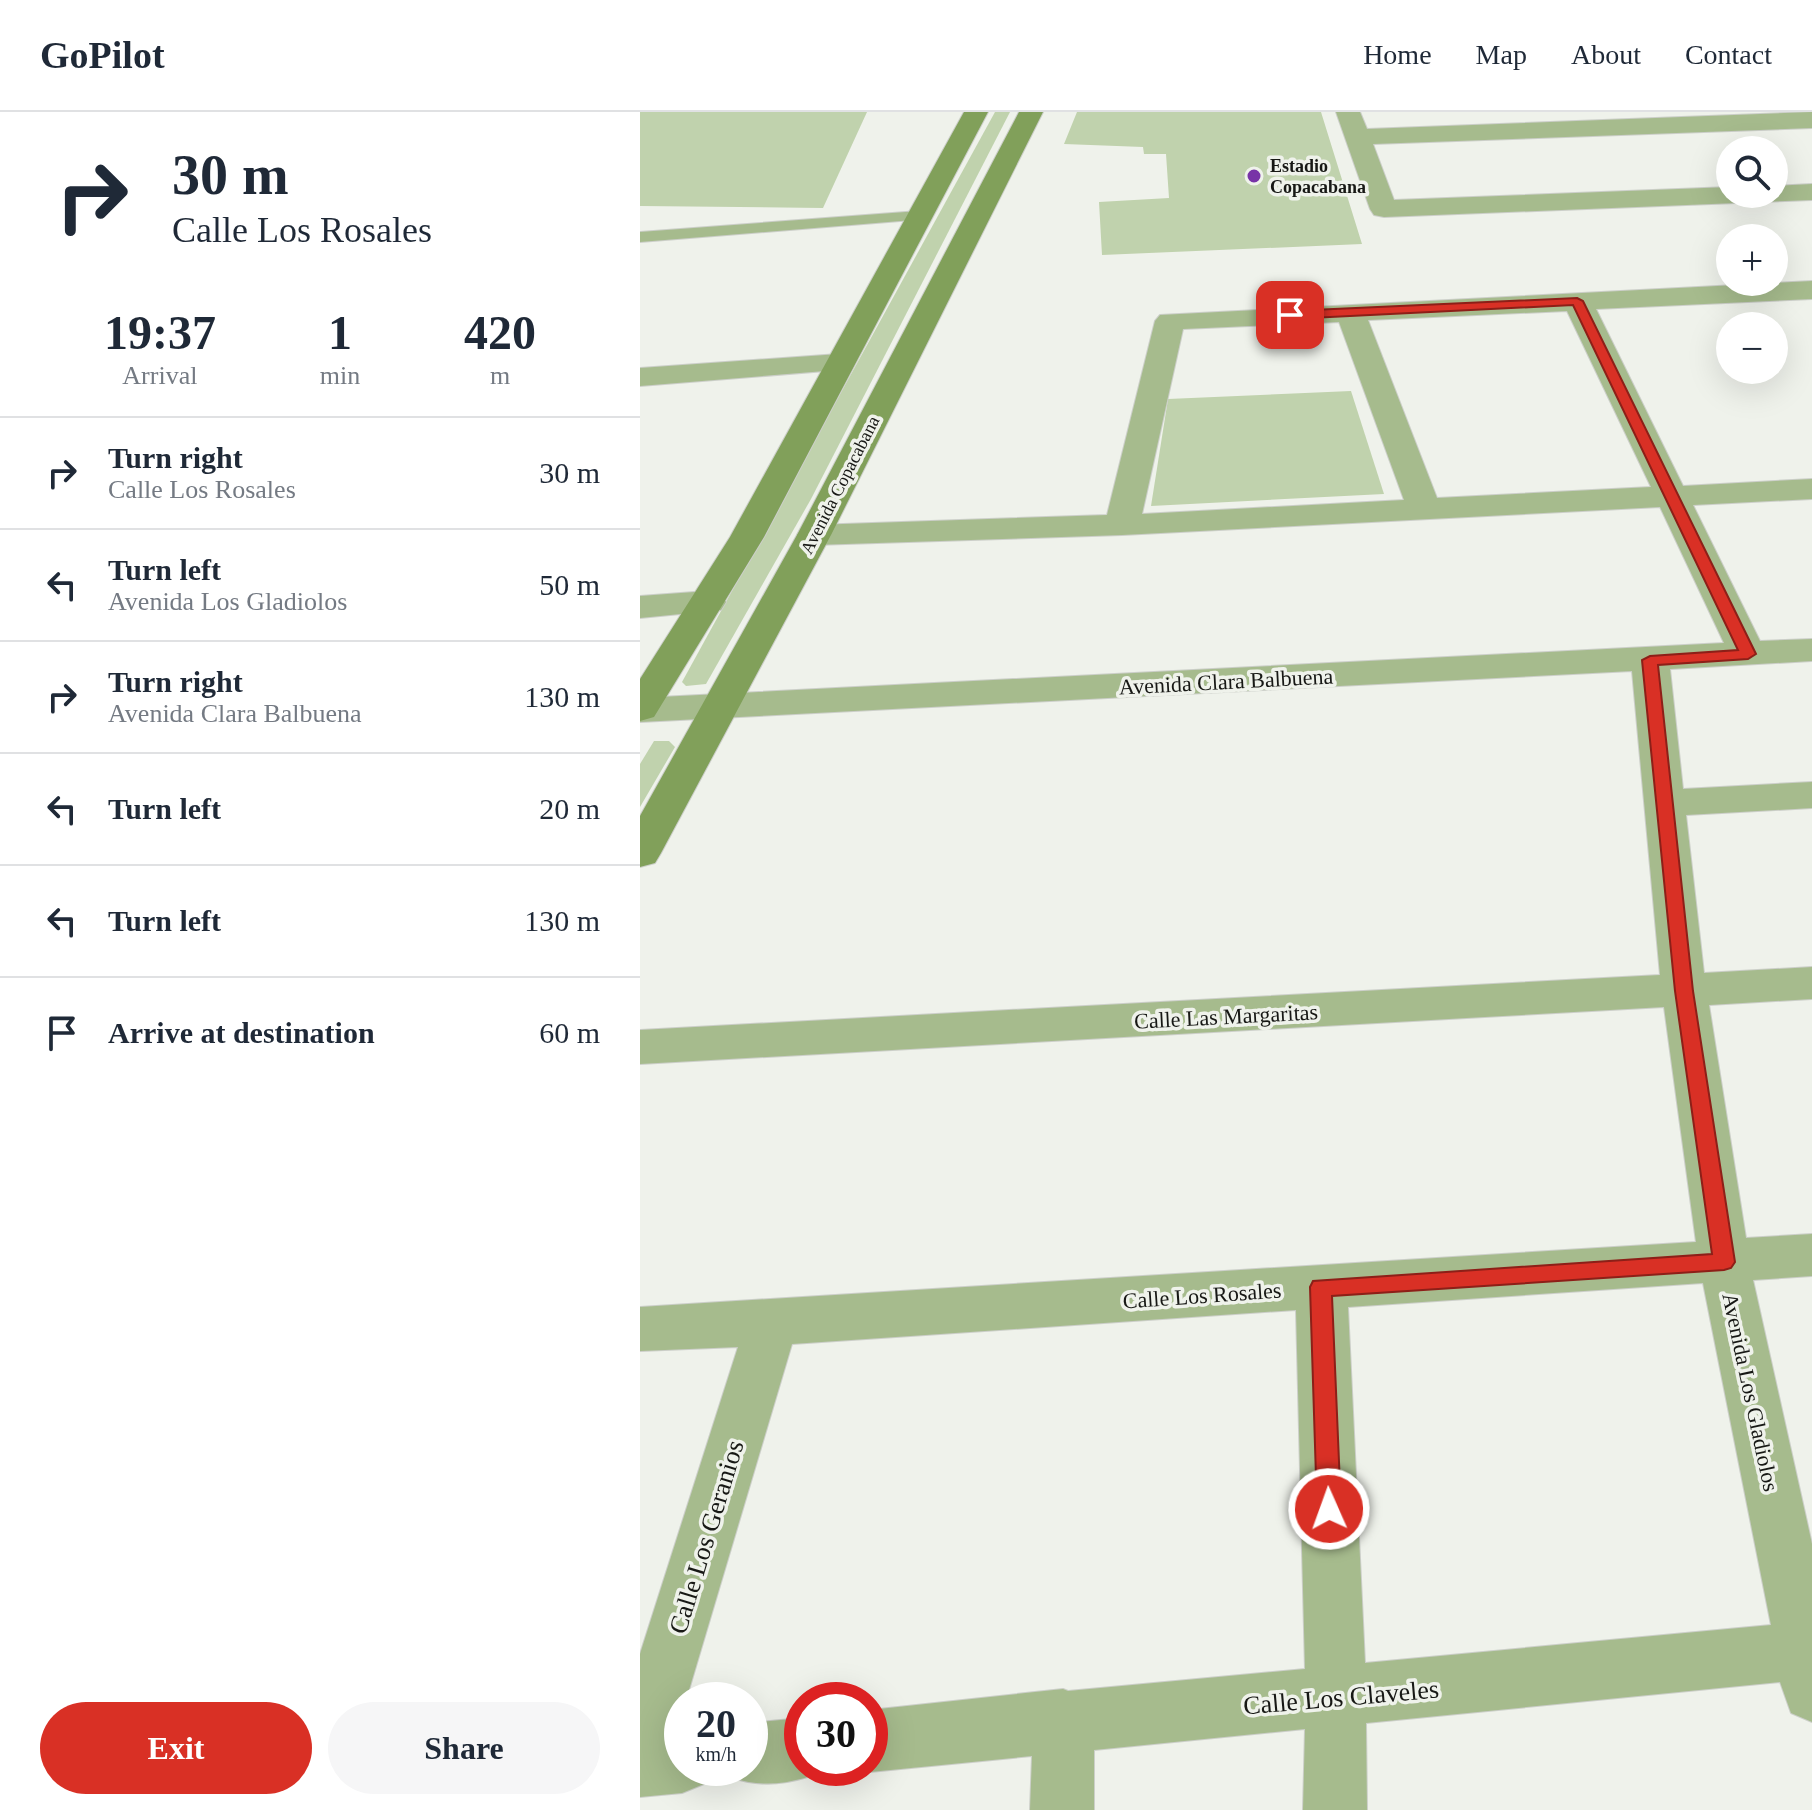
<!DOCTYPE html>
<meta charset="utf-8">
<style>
:root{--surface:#fff;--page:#f6f6f7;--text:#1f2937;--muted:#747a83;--line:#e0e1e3;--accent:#d93025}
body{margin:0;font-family:"Times New Roman",serif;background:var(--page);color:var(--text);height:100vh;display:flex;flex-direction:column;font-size:30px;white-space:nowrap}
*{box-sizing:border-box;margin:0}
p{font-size:26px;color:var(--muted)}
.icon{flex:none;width:44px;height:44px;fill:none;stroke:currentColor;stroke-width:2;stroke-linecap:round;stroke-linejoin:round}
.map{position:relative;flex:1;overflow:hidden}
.drawer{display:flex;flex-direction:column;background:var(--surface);width:640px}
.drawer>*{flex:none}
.banner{background:#fff;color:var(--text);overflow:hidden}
.controls{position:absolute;left:1076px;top:24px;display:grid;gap:16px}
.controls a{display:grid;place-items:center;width:72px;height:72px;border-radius:50%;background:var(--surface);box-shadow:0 8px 32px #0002;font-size:40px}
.speed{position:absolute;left:24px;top:1570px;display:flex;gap:16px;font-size:40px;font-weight:700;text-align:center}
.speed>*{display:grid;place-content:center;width:104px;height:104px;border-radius:50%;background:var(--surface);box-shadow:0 8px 32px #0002;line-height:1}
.speed small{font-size:20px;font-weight:400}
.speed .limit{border:12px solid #d22;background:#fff;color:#111}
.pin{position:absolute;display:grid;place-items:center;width:68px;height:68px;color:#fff;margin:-34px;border-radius:16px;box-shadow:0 4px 12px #0006}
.me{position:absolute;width:88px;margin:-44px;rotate:358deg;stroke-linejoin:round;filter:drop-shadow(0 0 6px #0008)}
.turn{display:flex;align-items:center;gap:28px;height:168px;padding:0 40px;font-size:36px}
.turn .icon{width:104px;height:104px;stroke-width:2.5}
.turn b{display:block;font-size:56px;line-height:68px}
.eta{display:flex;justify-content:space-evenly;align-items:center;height:136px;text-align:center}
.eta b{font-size:48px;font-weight:600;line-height:56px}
.primary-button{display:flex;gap:16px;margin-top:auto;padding:16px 40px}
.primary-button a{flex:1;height:92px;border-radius:48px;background:var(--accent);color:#fff;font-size:32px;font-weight:600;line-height:92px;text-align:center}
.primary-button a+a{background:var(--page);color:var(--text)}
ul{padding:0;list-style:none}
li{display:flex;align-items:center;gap:24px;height:112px;padding:0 40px;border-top:2px solid var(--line)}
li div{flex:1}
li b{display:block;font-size:30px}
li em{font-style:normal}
header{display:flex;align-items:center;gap:48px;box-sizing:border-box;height:112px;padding:0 40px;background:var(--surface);border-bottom:2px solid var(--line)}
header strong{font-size:38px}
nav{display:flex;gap:44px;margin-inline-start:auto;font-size:28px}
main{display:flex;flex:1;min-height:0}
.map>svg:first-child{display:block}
.green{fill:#c0d2ad}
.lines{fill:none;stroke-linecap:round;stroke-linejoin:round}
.lane-casing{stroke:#cccfc9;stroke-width:2}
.street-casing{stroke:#cccfc9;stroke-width:2}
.secondary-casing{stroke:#cccfc9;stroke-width:2}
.lane{fill:#a6bb8d;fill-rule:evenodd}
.street{fill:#a6bb8d;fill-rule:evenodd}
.secondary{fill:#81a05a;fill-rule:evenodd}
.route{fill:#d93025;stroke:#8d1f18;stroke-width:2}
.poi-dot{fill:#7833a7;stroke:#eff2eb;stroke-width:3}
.labels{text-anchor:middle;stroke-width:7;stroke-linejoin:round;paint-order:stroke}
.far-poi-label{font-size:18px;font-weight:bold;fill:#171815;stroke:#eff2eb;text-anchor:start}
.far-street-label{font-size:18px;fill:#171815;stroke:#eff2eb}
.street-label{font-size:22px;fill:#171815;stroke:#eff2eb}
.near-street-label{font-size:26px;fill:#171815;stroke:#eff2eb}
</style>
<header>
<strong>GoPilot</strong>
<nav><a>Home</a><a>Map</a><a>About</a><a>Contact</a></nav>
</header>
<main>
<section class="drawer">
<div class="banner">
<div class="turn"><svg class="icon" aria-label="right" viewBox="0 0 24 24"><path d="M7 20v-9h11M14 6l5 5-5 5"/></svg><div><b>30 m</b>Calle Los Rosales</div></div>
</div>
<div class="eta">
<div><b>19:37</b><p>Arrival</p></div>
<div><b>1</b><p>min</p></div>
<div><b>420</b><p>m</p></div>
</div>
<ul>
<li><svg class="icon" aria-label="right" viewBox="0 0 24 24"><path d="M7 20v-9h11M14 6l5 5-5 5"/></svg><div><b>Turn right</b><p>Calle Los Rosales</p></div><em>30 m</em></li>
<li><svg class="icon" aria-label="left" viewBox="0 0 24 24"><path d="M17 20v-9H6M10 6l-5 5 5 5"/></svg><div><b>Turn left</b><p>Avenida Los Gladiolos</p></div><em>50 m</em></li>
<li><svg class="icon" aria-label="right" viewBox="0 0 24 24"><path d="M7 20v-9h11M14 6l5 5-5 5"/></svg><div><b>Turn right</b><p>Avenida Clara Balbuena</p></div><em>130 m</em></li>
<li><svg class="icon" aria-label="left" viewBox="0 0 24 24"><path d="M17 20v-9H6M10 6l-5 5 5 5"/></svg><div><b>Turn left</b></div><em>20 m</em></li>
<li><svg class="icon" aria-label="left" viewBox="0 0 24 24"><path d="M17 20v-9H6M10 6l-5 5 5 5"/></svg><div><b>Turn left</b></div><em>130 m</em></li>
<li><svg class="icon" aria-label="arrive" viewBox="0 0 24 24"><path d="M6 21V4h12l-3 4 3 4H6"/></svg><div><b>Arrive at destination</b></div><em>60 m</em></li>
</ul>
<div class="primary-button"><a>Exit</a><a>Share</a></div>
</section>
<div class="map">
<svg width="1172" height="1698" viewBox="0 0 1172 1698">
<rect width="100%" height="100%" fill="#eff2eb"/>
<!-- green -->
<g class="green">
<path d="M0,0H227L183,96L0,94Z"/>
<path d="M355,0H370L171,387L66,572L46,574L42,570Z"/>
<path d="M437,0H681L722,132L462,143L459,90L529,86L526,42H504L503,35L424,32Z"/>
<path d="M711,279L744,382L511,394L528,287Z"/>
<path d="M14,629H29L35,635L0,695V652Z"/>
</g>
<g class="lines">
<!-- lane casing -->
<g class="lane-casing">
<path id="lane" d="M279,99L287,104L285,107L0,130V120Z"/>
</g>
<!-- street casing -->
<g class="street-casing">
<g id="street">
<path d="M696,0H720L727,17L1172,0V16L733,32L754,88L1090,75V82H1134V74L1172,72V88L744,105L734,103L730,97Z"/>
<path d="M1172,169V187L956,197L1043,374L1172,367V387L1053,393L1120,529L1172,527V549L1030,557L1043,677L1172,670V696L1046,703L1064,861L1172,855V887L1069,893L1106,1126L1172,1122V1164L1113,1168L1172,1432V1610L1151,1601L1140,1570L726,1611L727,1698H663L665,1617L454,1638V1698H390L392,1644L230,1660L221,1656H230V1598L423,1577L428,1579L665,1557L656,1198L152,1232L46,1588H42L36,1620L42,1619V1656H71L64,1672L42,1681L0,1685V1542L98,1235L0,1239V1195L1056,1130L1024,895L0,952V918L1020,863L992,559L0,610V586L1084,531L1020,395L482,423L174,433L162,430L157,423L162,416L174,413L467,403L515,209L520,203ZM927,199L1011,375L797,386L728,208ZM699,210L764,388L502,402L543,217ZM1063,1171L1131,1513L725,1551L708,1195Z"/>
<path d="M199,242L210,245L214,251L210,257L0,274V256Z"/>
<path d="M68,479L81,482L86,490L81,498L0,506V484Z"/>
<path d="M162,1606V1656H185L184,1659C153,1672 119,1677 88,1664L85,1656H110V1611Z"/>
</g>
</g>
<!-- secondary casing -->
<g class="secondary-casing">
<g id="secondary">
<path d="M324,0H348L124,425L14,605L0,609V567L90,425Z"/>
<path d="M379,0H403L191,423L21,741L15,751L0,755V704L157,423Z"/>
</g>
</g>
<!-- lane -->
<use href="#lane" class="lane"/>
<!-- street -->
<use href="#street" class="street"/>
<!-- secondary -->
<use href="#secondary" class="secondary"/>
</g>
<!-- route -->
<path class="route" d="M937,186L943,189L1116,542L1108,547L1018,553L1053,879L1095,1150L1091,1156L1084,1158L692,1184L701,1397L697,1404L689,1407L681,1404L677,1397L670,1175L673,1169L1072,1142L1035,879L1002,548L1010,544L1098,538L933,193L650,207L644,203L650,199Z"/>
<!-- markers -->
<circle class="poi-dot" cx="614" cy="64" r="8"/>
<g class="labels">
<!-- far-poi labels -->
<g class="far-poi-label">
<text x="630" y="60">Estadio<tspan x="630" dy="21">Copacabana</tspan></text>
</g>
<!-- far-street labels -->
<g class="far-street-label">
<text transform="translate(200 373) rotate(-63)" y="6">Avenida Copacabana</text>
</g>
<!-- street labels -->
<g class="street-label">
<text transform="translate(586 569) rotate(-3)" y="8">Avenida Clara Balbuena</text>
<text transform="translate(586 904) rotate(-3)" y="8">Calle Las Margaritas</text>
<text transform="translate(562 1183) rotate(-4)" y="8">Calle Los Rosales</text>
<text transform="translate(1111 1280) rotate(78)" y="8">Avenida Los Gladiolos</text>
</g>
<!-- near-street labels -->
<g class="near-street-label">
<text transform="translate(66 1425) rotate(-73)" y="9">Calle Los Geranios</text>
<text transform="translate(701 1585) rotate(-5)" y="9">Calle Los Claveles</text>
</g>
</g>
</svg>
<div class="controls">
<a><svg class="icon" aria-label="search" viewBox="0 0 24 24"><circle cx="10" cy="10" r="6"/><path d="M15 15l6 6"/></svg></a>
<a>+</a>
<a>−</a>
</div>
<div class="speed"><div>20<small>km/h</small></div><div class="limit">30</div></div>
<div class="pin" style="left:650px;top:203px;background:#d93025"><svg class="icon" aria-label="arrive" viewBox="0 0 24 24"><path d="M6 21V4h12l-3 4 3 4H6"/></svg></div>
<svg class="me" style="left:689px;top:1397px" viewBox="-20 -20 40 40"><circle r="17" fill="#d93025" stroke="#fff" stroke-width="3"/><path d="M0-11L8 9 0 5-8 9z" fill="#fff"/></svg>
</div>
</main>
